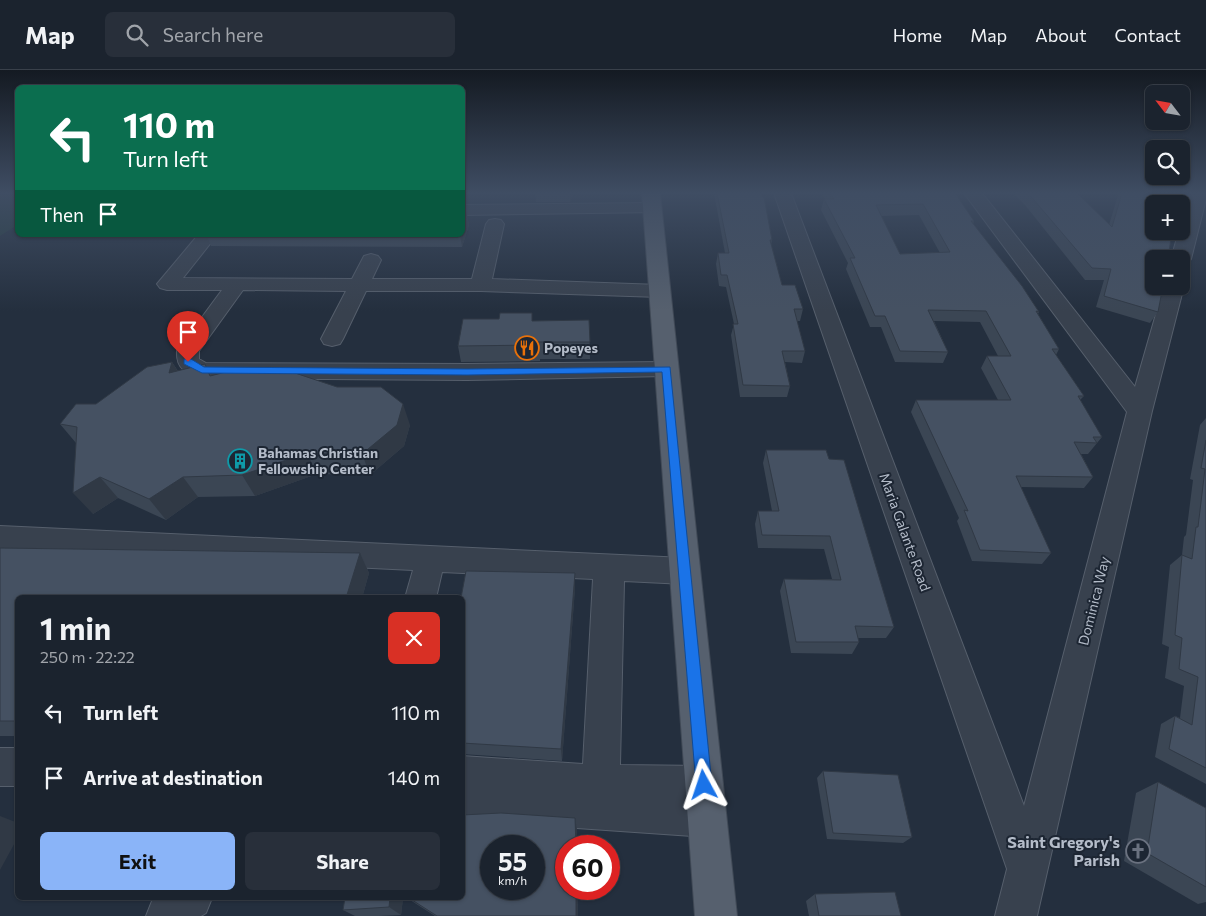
<!DOCTYPE html>
<meta charset="utf-8">
<style>
:root{--surface:#1b232e;--page:#282f3a;--text:#f1f3f6;--muted:#a0a4aa;--line:#39404a;--accent:#8ab4f8}
body{margin:0;font-family:Commissioner,sans-serif;background:var(--page);color:var(--text);height:100vh;display:flex;flex-direction:column;font-size:19px;white-space:nowrap}
*{box-sizing:border-box;margin:0}
p{font-size:16px;color:var(--muted)}
.icon{flex:none;width:28px;height:28px;fill:none;stroke:currentColor;stroke-width:2;stroke-linecap:round;stroke-linejoin:round}
.map{position:relative;flex:1;overflow:hidden}
.side{position:absolute;left:15px;top:525px;width:450px;height:305px;display:flex;flex-direction:column;background:var(--surface);border-radius:8px;box-shadow:0 1px 4px #0004,0 0 0 1px var(--line)}
.side>*{flex:none}
.hud{position:absolute;left:15px;top:15px;width:450px;height:152px;border-radius:8px;box-shadow:0 1px 4px #0004,0 0 0 1px var(--line);background:#0b6e4f;color:#fff;overflow:hidden}
.needle{width:32px;rotate:301deg}
.fabs{position:absolute;left:1145px;top:15px;display:grid;gap:10px}
.fabs a{display:grid;place-items:center;width:45px;height:45px;border-radius:8px;background:var(--surface);box-shadow:0 1px 4px #0004,0 0 0 1px var(--line);font-size:25px}
.speed{position:absolute;left:480px;top:765px;display:flex;gap:10px;font-size:25px;font-weight:700;text-align:center}
.speed>*{display:grid;place-content:center;width:65px;height:65px;border-radius:50%;background:var(--surface);box-shadow:0 1px 4px #0004,0 0 0 1px var(--line);line-height:1}
.speed small{font-size:12px;font-weight:400}
.speed .limit{border:8px solid #d22;background:#fff;color:#111}
.pin{position:absolute;display:grid;place-items:center;width:42px;height:42px;color:#fff;margin:-51px -21px;border-radius:50% 50% 50% 0;rotate:-45deg;box-shadow:0 0 5px #0007}
.pin .icon{rotate:45deg}
.me{position:absolute;width:55px;margin:-28px;rotate:355deg;stroke-linejoin:round;filter:drop-shadow(0 0 4px #0008)}
.turn{display:flex;align-items:center;gap:18px;height:105px;padding:0 25px;font-size:22px}
.turn .icon{width:65px;height:65px;stroke-width:2.5}
.turn b{display:block;font-size:35px;line-height:42px}
.then{display:flex;align-items:center;height:48px;padding:0 25px;background:#0003;gap:10px;font-size:19px}
.round{display:grid;place-items:center;flex:none;width:52px;height:52px;border-radius:8px;background:var(--page)}
.overview{display:flex;align-items:center;justify-content:space-between;height:85px;padding:0 25px}
h1{font-size:30px;font-weight:700;line-height:38px}
.cta{display:flex;gap:10px;margin-top:auto;padding:10px 25px}
.cta a{flex:1;height:58px;border-radius:8px;background:var(--accent);color:#111;font-size:20px;font-weight:700;line-height:58px;text-align:center}
.cta a+a{background:var(--page);color:var(--text)}
ul{padding:0;list-style:none}
li{display:flex;align-items:center;gap:15px;height:65px;padding:0 25px}
li div{flex:1}
li b{display:block;font-size:19px}
li em{font-style:normal}
header{display:flex;align-items:center;gap:30px;box-sizing:border-box;height:70px;padding:0 25px;background:var(--surface);border-bottom:1px solid var(--line)}
header strong{font-size:24px}
nav{display:flex;gap:28px;margin-inline-start:auto;font-size:18px}
.search{width:350px;height:45px;background:var(--page);display:flex;align-items:center;gap:12px;box-sizing:border-box;padding:0 18px;border-radius:8px;color:var(--muted);font-size:19px}
.map>svg:first-child{display:block}
.green{fill:#263c3f}
.lines{fill:none;stroke-linecap:round;stroke-linejoin:round}
.minor-casing{stroke:#565f6c;stroke-width:2}
.major-casing{stroke:#414a57;stroke-width:2}
.minor{fill:#38414e;fill-rule:evenodd}
.major{fill:#56606e;fill-rule:evenodd}
.wall{fill:#3b4654;fill-rule:evenodd}
.shaded-wall{fill:#303945}
.building{fill:#455162;stroke:#303945;fill-rule:evenodd}
.route{fill:#1a73e8;stroke:#114b97}
.labels{text-anchor:middle;stroke-width:4;stroke-linejoin:round;paint-order:stroke}
.poi-label{font-size:14px;font-weight:bold;fill:#b4bcc9;stroke:#1d2633;text-anchor:start}
.street-label{font-size:14px;fill:#b4bcc9;stroke:#1d2633}
.near-poi-label{font-size:16px;font-weight:bold;fill:#b4bcc9;stroke:#1d2633;text-anchor:end}
</style>
<header>
<strong>Map</strong>
<div class="search"><svg class="icon" aria-label="search" viewBox="0 0 24 24"><circle cx="10" cy="10" r="6"/><path d="M15 15l6 6"/></svg>Search here</div>
<nav><a>Home</a><a>Map</a><a>About</a><a>Contact</a></nav>
</header>
<div class="map">
<svg width="1206" height="846" viewBox="0 0 1206 846">
<rect width="100%" height="100%" fill="#242f3e"/>
<!-- green -->
<path class="green" d="M0,123H18L17,155L0,166Z"/>
<g class="lines">
<!-- minor casing -->
<g class="minor-casing">
<g id="minor">
<path d="M774,123H791L1024,736L1127,342L964,123H982L1135,317L1164,216H1181V212L1184,216L1152,341L1037,846H995L1007,799Z"/>
<path d="M1190,123H1206V129L1191,189L1188,193L1181,195V189H1171L1179,161H1181V155Z"/>
<path d="M652,133L658,134L661,138L658,142L462,145V135Z"/>
<path d="M495,149L501,150L504,154L492,209L660,215L667,217L670,221L667,225L660,227L481,221H366L343,269L340,274L332,276L324,274L321,269L346,221L243,220L199,281V289L206,293L467,294L666,292L674,294L678,299L674,304L666,306L467,310L202,308C186,303 176,299 177,281L222,220H167L160,218L157,214L198,165H217L183,208L352,209L364,186L371,184L378,186L381,190L372,209H472L486,154L489,150Z"/>
<path d="M0,456L685,488L696,492L700,501L696,510L685,514L624,511L620,695L704,696L717,702L723,715L717,728L712,731L721,734L726,748L721,762L707,767L462,750V686L583,694L593,509L442,502L436,528H405L413,500L0,480Z"/>
<rect x="0" y="678" width="18" height="38"/>
<path d="M157,828H212L206,843L201,846H146L152,831Z"/>
</g>
</g>
<!-- major casing -->
<g class="major-casing">
<path id="major" d="M642,123H660L737,846H695Z"/>
</g>
<!-- minor -->
<use href="#minor" class="minor"/>
<!-- major -->
<use href="#major" class="major"/>
</g>
<!-- wall -->
<g class="wall">
<path d="M535,123H574L570,132H536Z"/>
<path d="M714,123H761L772,170L771,175L782,215L803,239L800,251H797L805,281L802,293L785,292L790,316L787,327H740L731,265L734,254L726,217L719,216L716,194L718,183H725Z"/>
<path d="M822,123H955L974,151L973,154L1039,242L1038,244L1059,279L1056,285L1084,326L1080,330L1102,367L1088,384H1081L1093,407L1084,418L1021,417L1051,483L1042,494L972,491L957,451L959,448L911,342L916,330H998L981,298L987,286H998L980,252L934,251L948,282L943,293L895,292L881,257H870L846,199L848,193L821,140L824,129H825ZM919,145L940,183L900,184L881,146Z"/>
<path d="M1013,123H1077L1109,155L1118,125L1116,123H1179L1158,242L1150,253L1096,237L1104,210H1085L1025,135Z"/>
<path d="M465,136L469,155L462,177L211,176L206,165H462Z"/>
<path d="M589,250L590,289H540V291L461,292L458,276L533,251Z"/>
<path d="M172,292L178,301L205,294L211,305L410,355L404,376L370,405L317,404L255,426L198,427L166,450L118,428L93,444L76,373L60,354L96,334Z"/>
<path d="M1206,348V714L1155,687L1161,654L1175,646L1180,648L1184,616L1165,608L1169,577L1162,574L1170,495L1182,485L1184,467L1186,465L1193,410L1190,409L1200,355Z"/>
<path d="M766,380L829,389L894,557L886,568H858L859,572L852,584L791,583L780,521L784,509H832L824,479L758,478L755,454L758,441H772L763,393Z"/>
<path d="M0,478L360,483L369,503L362,528H18V666H0Z"/>
<path d="M575,518L562,691L462,684V528Z"/>
<path d="M823,701L912,767L903,773L827,769L817,708Z"/>
<path d="M1158,712L1206,738V832L1198,834L1124,791L1136,723Z"/>
<path d="M575,748L577,760V776H566V819H577L578,846H435L407,828H462Z"/>
<path d="M815,824L901,846H809L806,831Z"/>
<path d="M403,828L401,845L379,846H355L343,840Z"/>
</g>
<!-- shaded-wall -->
<g class="shaded-wall">
<path d="M570,123H574L570,132Z"/>
<path d="M465,136L469,155L462,177L460,165H462V146Z"/>
<path d="M172,292L185,313L169,303Z"/>
<path d="M403,334L410,355L404,376L370,405L362,384Z"/>
<path d="M307,383L317,404L255,426L242,405Z"/>
<path d="M100,407L118,428L93,444L73,423Z"/>
<path d="M183,407L198,427L166,450L149,429Z"/>
<path d="M360,483L369,503L362,528H346Z"/>
<path d="M575,503V518L562,691L561,679Z"/>
<path d="M0,746L18,753V767L0,800Z"/>
<path d="M575,748L577,760V776H576Z"/>
<path d="M576,819H577L578,846H576Z"/>
<path d="M390,828H403L401,845L389,837Z"/>
</g>
<!-- building -->
<g class="building">
<path d="M717,123H761L762,127H764L772,170H770L782,215H795L803,239H794L805,281H782L790,316L743,315L733,254H738L727,205H721L718,183H729Z"/>
<path d="M830,123H955L974,151H971L1022,216L1039,242L1036,241L1059,279H1052L1084,326H1078L1102,367H1093L1097,373L1074,372L1093,407L1016,406L1051,483L980,480L964,440L968,441L916,330H1011L987,286H1011L986,241L928,240L948,282L900,281L885,246H875L850,188H855L824,129H834ZM923,134L950,182L900,184L876,135Z"/>
<path d="M1028,123H1077L1112,157L1122,123H1179L1177,134H1154V161H1172L1168,189H1154V216H1163L1158,242L1104,226L1111,199L1092,198Z"/>
<path d="M462,136H465L462,146Z"/>
<path d="M500,243H532V251L589,250L590,272H538V275L458,276L463,249H499Z"/>
<path d="M172,292L169,303L205,294L210,306L238,299L289,301L337,317H381L403,334L397,355L362,384L307,383L242,405L183,407L149,429L100,407L73,423L77,357L60,354L76,334H96L147,297Z"/>
<path d="M1206,370V698L1169,679L1175,646L1192,655L1198,607L1179,599L1182,568L1175,565L1182,485L1192,489L1196,457H1198L1205,399L1201,398Z"/>
<path d="M766,380H826L829,389L844,390L894,557L855,556L859,572H796L784,509L841,510L830,466L762,465L758,441H779Z"/>
<path d="M0,478L360,483L346,528H18V651H0Z"/>
<path d="M466,501L575,503L561,679L462,673V528H461Z"/>
<path d="M823,701L898,705L912,767L833,763Z"/>
<path d="M1158,712L1206,738V817L1147,783Z"/>
<path d="M501,743L575,748L576,776H566V819H576V846H437L409,828H462V745ZM491,776H534V819H491Z"/>
<path d="M895,822L901,846H819L815,824Z"/>
<path d="M345,828H390L389,837L343,840Z"/>
</g>
<!-- sky -->
<linearGradient id="sky" x2="0" y2="1"><stop stop-color="#141a22"/><stop offset="0.51" stop-color="#3f4d63"/><stop offset="1" stop-color="#3f4d63" stop-opacity="0"/></linearGradient>
<rect width="1206" height="241" fill="url(#sky)"/>
<!-- route -->
<path class="route" d="M184,289H191L204,297L467,299L670,297L712,715L710,721L704,723L698,721L696,715L662,302L467,305L202,303L184,294Z"/>
<!-- icons -->
<defs>
<g id="restaurant-ring" transform="scale(1.25)"><circle r="9.5" fill="#1d2633" stroke="#e8710a" stroke-width="1.5"/><path d="M-5-6h1v4h1v-4h1v4h1v-4h1v5L-1.5 .5V6h-2V.5L-5-1ZM5-6V6H3V1.5H1.5Q1.5-4 5-6Z" fill="#e8710a"/></g>
<g id="building-ring" transform="scale(1.25)"><circle r="9.5" fill="#1d2633" stroke="#0f9aa8" stroke-width="1.5"/><path d="M-4-6H4V6H1V3H-1V6H-4ZM-2.5-4.3h1.7v1.8h-1.7ZM.8-4.3h1.7v1.8H.8ZM-2.5-1h1.7V.8h-1.7ZM.8-1h1.7V.8H.8Z" fill="#0f9aa8"/></g>
<g id="church-ring" transform="scale(1.25)"><circle r="9.5" fill="#1d2633" stroke="#6b7280" stroke-width="1.5"/><path d="M-1.2-6h2.4v3.5h3.3v2.4h-3.3V6h-2.4V-.1h-3.3v-2.4h3.3Z" fill="#6b7280"/></g>
</defs>
<g fill-rule="evenodd">
<use href="#restaurant-ring" x="527" y="278"/>
<use href="#building-ring" x="240" y="391"/>
<use href="#church-ring" x="1138" y="781"/>
</g>
<g class="labels">
<!-- poi labels -->
<g class="poi-label">
<text x="544" y="283">Popeyes</text>
<text x="258" y="388">Bahamas Christian<tspan x="258" dy="16">Fellowship Center</tspan></text>
</g>
<!-- street labels -->
<g class="street-label">
<text transform="translate(905 462) rotate(70)" y="5">Maria Galante Road</text>
<text transform="translate(1094 531) rotate(-76)" y="5">Dominica Way</text>
</g>
<!-- near-poi labels -->
<g class="near-poi-label">
<text x="1120" y="778">Saint Gregory's<tspan x="1120" dy="18">Parish</tspan></text>
</g>
</g>
</svg>
<div class="fabs">
<a><svg class="needle" viewBox="-14 -14 28 28"><path d="M0-13l5 13h-10z" fill="#e53935"/><path d="M0 13l5-13h-10z" fill="#a0a4aa"/></svg></a>
<a><svg class="icon" aria-label="search" viewBox="0 0 24 24"><circle cx="10" cy="10" r="6"/><path d="M15 15l6 6"/></svg></a>
<a>+</a>
<a>−</a>
</div>
<div class="speed"><div>55<small>km/h</small></div><div class="limit">60</div></div>
<div class="pin" style="left:188px;top:292px;background:#d93025"><svg class="icon" aria-label="arrive" viewBox="0 0 24 24"><path d="M6 21V4h12l-3 4 3 4H6"/></svg></div>
<svg class="me" style="left:704px;top:715px" viewBox="-20 -20 40 40"><path d="M0-17L14 15 0 8-14 15z" fill="#1a73e8" stroke="#fff" stroke-width="4"/></svg>
<div class="hud">
<div class="turn"><svg class="icon" aria-label="left" viewBox="0 0 24 24"><path d="M17 20v-9H6M10 6l-5 5 5 5"/></svg><div><b>110 m</b>Turn left</div></div>
<div class="then">Then<svg class="icon" aria-label="arrive" viewBox="0 0 24 24"><path d="M6 21V4h12l-3 4 3 4H6"/></svg></div>
</div>
<section class="side">
<div class="overview"><div><h1>1 min</h1><p>250 m · 22:22</p></div><a class="round" style="background:#d93025;color:#fff"><svg class="icon" aria-label="close" viewBox="0 0 24 24"><path d="M6 6l12 12M18 6L6 18"/></svg></a></div>
<ul>
<li><svg class="icon" aria-label="left" viewBox="0 0 24 24"><path d="M17 20v-9H6M10 6l-5 5 5 5"/></svg><div><b>Turn left</b></div><em>110 m</em></li>
<li><svg class="icon" aria-label="arrive" viewBox="0 0 24 24"><path d="M6 21V4h12l-3 4 3 4H6"/></svg><div><b>Arrive at destination</b></div><em>140 m</em></li>
</ul>
<div class="cta"><a>Exit</a><a>Share</a></div>
</section>
</div>
